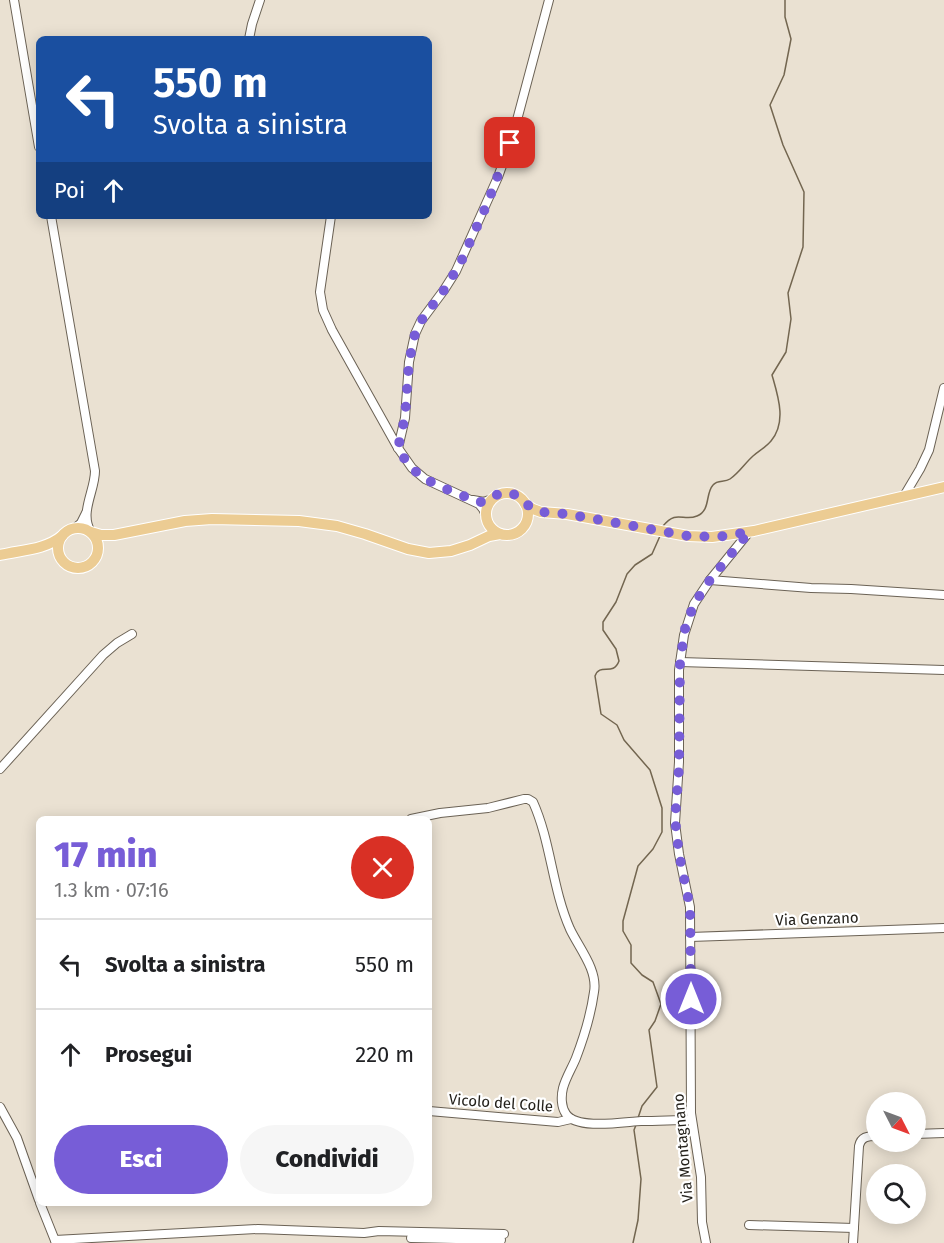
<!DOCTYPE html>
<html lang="it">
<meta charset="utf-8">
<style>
:root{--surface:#fff;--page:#f6f6f6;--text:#202124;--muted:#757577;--line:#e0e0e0;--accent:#775dd7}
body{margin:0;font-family:"Fira Sans",sans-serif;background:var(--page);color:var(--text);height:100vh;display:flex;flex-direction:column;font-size:22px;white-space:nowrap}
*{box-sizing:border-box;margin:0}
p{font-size:20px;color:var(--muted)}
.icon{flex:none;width:33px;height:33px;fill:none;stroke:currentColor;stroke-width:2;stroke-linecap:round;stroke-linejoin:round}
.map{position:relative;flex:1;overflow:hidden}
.drawer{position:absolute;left:36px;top:816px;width:396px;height:390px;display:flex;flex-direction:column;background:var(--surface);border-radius:9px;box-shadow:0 3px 15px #0003}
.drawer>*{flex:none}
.top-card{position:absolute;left:36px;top:36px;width:396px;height:183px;border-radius:9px;box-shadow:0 3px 15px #0003;background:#1a4fa0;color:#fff;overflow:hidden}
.needle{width:39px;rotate:132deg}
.fabs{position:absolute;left:866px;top:1092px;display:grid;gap:12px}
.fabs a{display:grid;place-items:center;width:60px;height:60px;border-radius:50%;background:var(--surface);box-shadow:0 3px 15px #0003;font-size:30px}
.pin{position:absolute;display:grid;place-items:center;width:51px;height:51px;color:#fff;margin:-26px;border-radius:12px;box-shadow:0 3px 9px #0006}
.me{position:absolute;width:66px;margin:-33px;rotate:0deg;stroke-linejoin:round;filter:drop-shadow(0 0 4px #0008)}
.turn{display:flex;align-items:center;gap:21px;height:126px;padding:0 18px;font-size:27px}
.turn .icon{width:78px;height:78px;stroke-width:2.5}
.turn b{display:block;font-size:42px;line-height:51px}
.then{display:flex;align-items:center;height:57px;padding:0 18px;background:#0003;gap:12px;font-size:22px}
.round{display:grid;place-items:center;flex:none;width:63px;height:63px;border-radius:32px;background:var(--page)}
.summary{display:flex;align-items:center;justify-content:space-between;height:102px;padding:0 18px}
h1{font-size:36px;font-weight:800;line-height:45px;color:var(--accent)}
.primary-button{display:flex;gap:12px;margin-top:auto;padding:12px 18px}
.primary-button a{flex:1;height:69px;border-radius:36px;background:var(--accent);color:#fff;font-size:24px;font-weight:800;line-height:69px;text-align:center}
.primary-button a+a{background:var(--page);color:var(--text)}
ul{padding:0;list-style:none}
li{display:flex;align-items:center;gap:18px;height:90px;padding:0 18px;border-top:2px solid var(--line)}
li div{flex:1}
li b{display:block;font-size:22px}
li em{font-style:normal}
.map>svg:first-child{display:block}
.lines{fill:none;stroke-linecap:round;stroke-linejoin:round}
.stream{stroke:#736650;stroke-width:1.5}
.minor-casing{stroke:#6b6255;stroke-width:10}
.major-casing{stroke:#fff;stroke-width:12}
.minor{stroke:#fff;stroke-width:8}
.major{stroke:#eccc93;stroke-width:10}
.route{stroke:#775dd7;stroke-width:10;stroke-dasharray:0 18}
.labels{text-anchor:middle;stroke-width:4.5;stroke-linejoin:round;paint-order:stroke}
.street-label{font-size:15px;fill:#24211b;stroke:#fff}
</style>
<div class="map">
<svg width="944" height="1243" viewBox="0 0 944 1243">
<rect width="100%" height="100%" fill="#eae1d2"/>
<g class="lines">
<!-- stream -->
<g class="stream">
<path d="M663,526C677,509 683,522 697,516C711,510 705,494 713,485C718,479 724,483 730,479C739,473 745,463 753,456C759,451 766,447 771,441C787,422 778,396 772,375L786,352L791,319L788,293L803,247L804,192L783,145L770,105L784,75L791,39L785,17V0"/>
<path d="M638,1118L642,1106L657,1087L649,1030L655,1021L661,1004L653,982L642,975L631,963V945L623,931V921L638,866L653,849L662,832V808L650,770L624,740L617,725L601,714L595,676C600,662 613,677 619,661L616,649L603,630V622L616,602L627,574L635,565L652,554L660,536"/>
<path d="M633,1243L638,1220L641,1179L634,1130L636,1125"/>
</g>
<!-- minor casing -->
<g class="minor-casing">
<g id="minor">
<path d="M14,0L39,147"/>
<path d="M249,39L252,24L260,0"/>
<path d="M51,216L95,471C95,491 79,513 91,532"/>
<path d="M331,216L320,292L323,310L332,330L398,448L412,468L425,479L479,504L483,509L486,515"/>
<path d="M398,448L405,418L409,362L415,334L421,321L444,290L456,271L498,177L513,135L549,0"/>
<path d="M904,496L920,469L929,450L944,388"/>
<path d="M473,500L484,502L492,499"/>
<path d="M75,528L81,523L86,513"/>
<path d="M710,580L811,588L851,589L944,595"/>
<path d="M680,662L944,670"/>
<path d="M0,769L103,655L117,643L132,634"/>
<path d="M411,819L440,813L488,808L524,799H528L533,802C551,842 552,888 570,929C579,948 598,970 594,992C591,1014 584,1037 576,1058C572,1068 566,1077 563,1088C561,1096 561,1107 566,1114C577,1130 623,1122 641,1121C658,1121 675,1120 691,1120"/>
<path d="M690,937L944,928"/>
<path d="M0,1107L17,1138L39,1200"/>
<path d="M429,1111L558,1122L571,1119"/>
<path d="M915,1134L944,1133"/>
<path d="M40,1203L56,1243"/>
<path d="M749,1225L854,1228"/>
<path d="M411,1238L501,1240"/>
<path d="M55,1240L258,1229L364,1233L379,1231L504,1234"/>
<path d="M706,1243L702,1222L701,1177L691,1113L690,907L679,854L675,823L679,762V670L684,635L694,604L710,580L749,532"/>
<path d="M853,1243L859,1146C861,1137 867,1136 876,1136"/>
</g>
</g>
<!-- major casing -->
<g class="major-casing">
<g id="major">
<circle cx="507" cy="514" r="21"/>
<path d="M525,504L533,509L541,512L567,514L688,536L712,537L754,531L944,487"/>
<circle cx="78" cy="548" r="20"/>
<path d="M91,532L101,535H114L185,521L212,519L299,521L337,526L365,534L408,549L429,553L451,551L470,545L489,536L500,534"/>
<path d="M0,555C21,550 45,550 62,536"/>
</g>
</g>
<!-- minor -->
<use href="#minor" class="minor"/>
<!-- major -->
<use href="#major" class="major"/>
</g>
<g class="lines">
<!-- route -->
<path class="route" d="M510,143L488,202L460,264L444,290L421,321L415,334L409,362L405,417L398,448C402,455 406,462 412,468C427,484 453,491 473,500L480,502L487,501L496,495L507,492L518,496L530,507L541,512L567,514L688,536L717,537L749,532L710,580L694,604L685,629L680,662L679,768L675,819L679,854L690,907L691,999"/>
</g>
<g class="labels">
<!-- street labels -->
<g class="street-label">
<text transform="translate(817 919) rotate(-2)" y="5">Via Genzano</text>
<text transform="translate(501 1103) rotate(4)" y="5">Vicolo del Colle</text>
<text transform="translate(683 1148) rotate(-95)" y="5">Via Montagnano</text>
</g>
</g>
</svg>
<div class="fabs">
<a><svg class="needle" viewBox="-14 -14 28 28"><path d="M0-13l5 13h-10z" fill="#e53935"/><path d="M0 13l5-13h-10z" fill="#757577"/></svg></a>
<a><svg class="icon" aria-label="search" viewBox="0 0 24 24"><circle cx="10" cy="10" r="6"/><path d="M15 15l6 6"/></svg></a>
</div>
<div class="pin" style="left:510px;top:143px;background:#d93025"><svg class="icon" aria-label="arrive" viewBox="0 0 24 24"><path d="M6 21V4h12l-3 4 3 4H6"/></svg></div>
<svg class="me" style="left:691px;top:999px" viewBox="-20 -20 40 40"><circle r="17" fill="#775dd7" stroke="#fff" stroke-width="3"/><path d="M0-11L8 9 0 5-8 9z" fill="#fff"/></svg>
<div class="top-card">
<div class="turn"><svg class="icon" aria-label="left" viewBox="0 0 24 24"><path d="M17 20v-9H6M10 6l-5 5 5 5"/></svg><div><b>550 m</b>Svolta a sinistra</div></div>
<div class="then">Poi<svg class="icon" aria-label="ahead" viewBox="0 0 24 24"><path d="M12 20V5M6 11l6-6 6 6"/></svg></div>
</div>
<section class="drawer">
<div class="summary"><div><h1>17 min</h1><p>1.3 km · 07:16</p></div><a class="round" style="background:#d93025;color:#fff"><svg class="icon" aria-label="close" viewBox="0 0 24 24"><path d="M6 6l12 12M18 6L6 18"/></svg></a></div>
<ul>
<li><svg class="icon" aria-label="left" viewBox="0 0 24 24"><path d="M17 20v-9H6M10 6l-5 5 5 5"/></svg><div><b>Svolta a sinistra</b></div><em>550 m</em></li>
<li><svg class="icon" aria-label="ahead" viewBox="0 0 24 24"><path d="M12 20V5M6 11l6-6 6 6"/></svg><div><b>Prosegui</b></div><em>220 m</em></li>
</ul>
<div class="primary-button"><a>Esci</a><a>Condividi</a></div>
</section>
</div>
